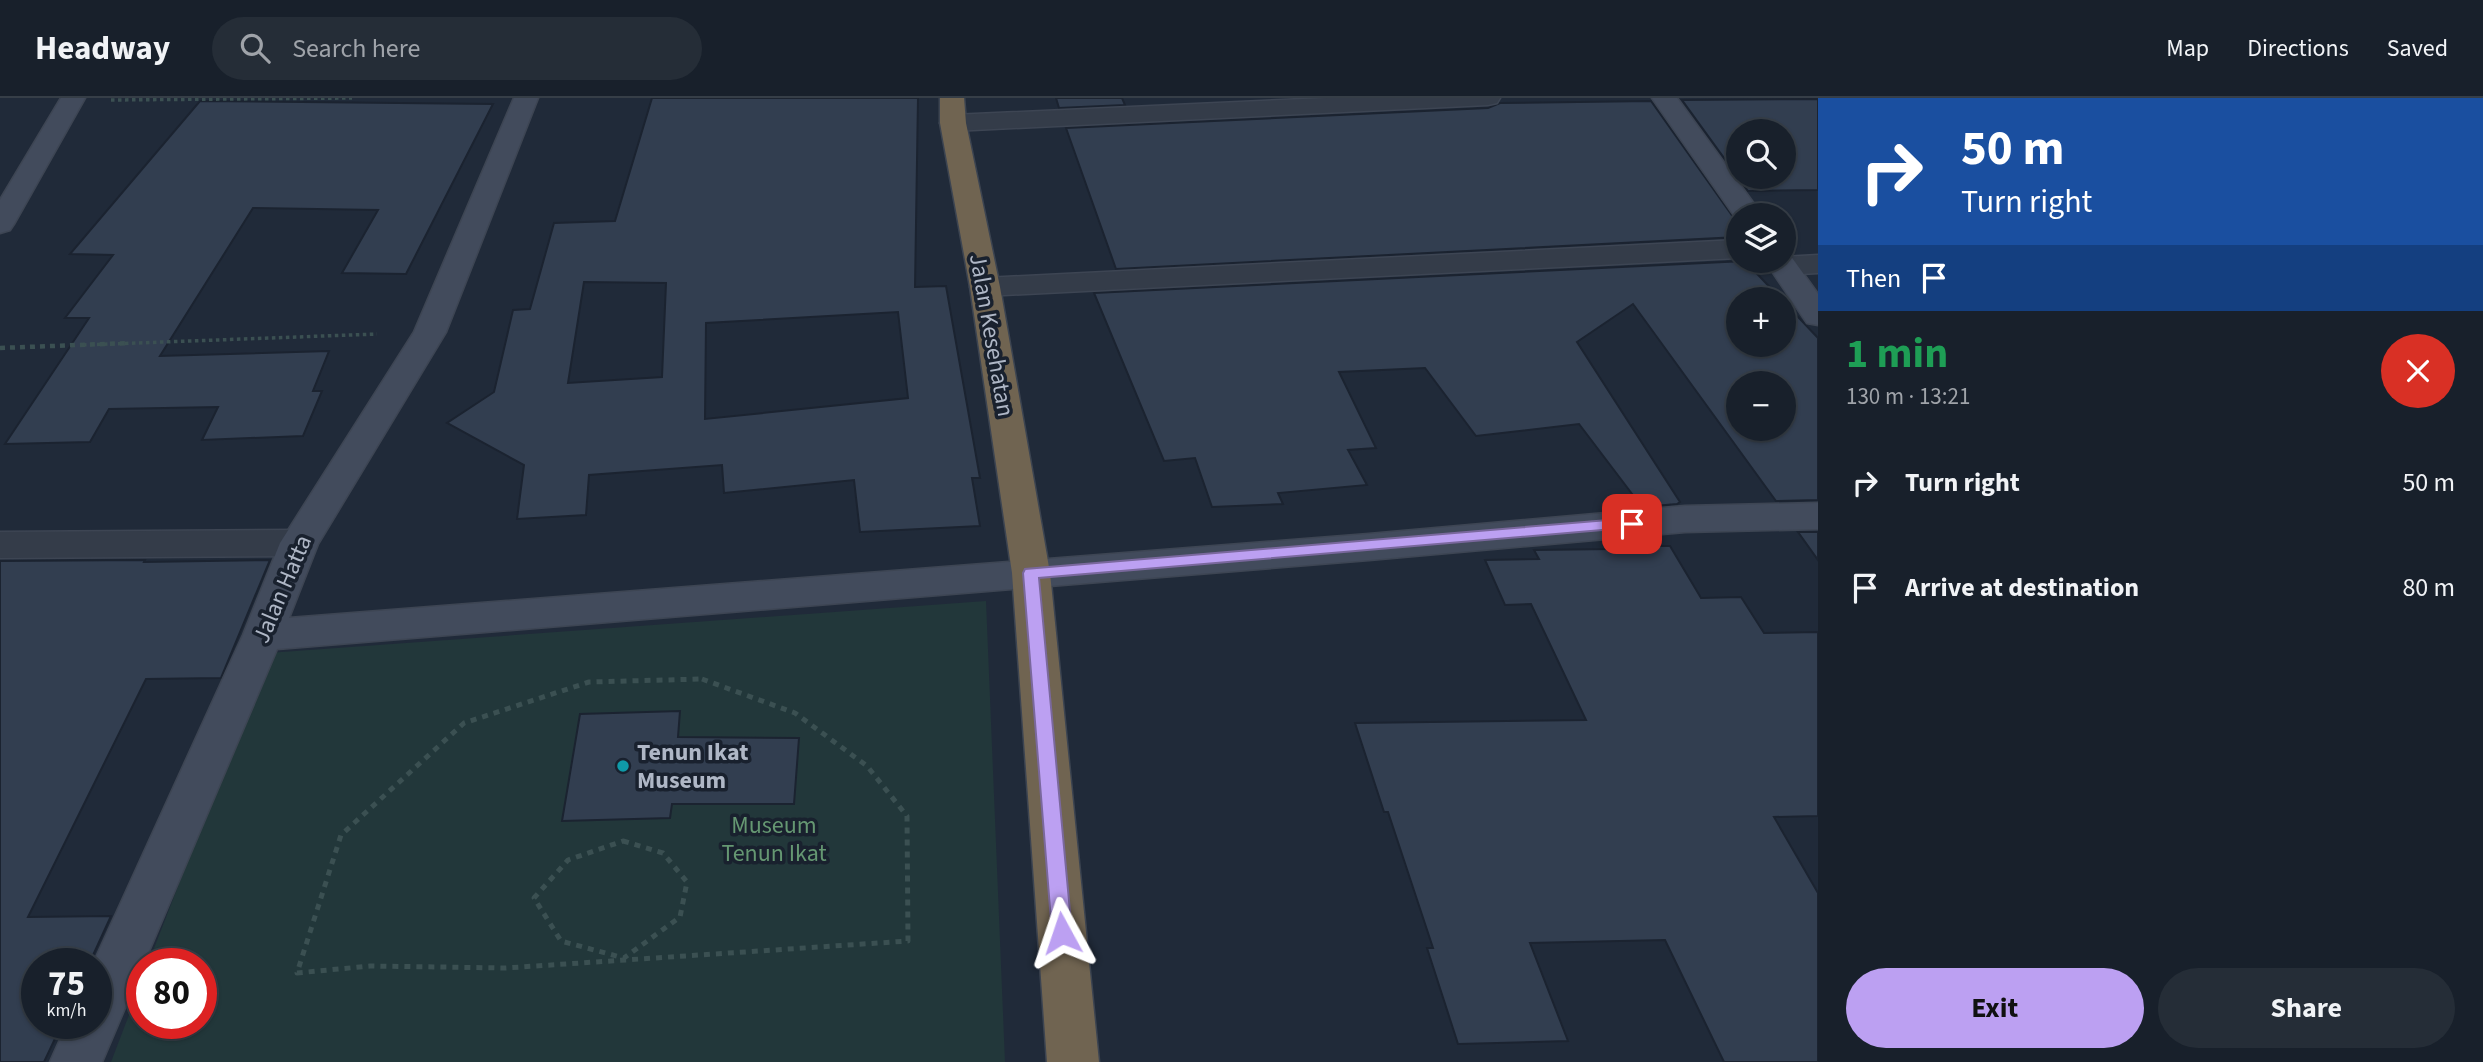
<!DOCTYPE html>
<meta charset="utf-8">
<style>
:root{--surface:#18202b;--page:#252d37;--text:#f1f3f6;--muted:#9fa3a9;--line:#363e47;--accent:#bca0f2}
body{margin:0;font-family:"Source Sans 3",sans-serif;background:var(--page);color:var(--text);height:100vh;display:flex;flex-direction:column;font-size:26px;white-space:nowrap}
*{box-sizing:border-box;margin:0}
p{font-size:23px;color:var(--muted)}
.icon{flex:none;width:38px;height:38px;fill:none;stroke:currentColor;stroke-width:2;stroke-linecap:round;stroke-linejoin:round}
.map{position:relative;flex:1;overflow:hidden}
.details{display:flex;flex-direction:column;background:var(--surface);width:665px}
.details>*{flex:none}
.top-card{background:#1a4fa0;color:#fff;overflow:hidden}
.tools{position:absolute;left:1726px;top:21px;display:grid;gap:14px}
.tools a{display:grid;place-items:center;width:70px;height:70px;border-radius:50%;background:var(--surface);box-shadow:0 2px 5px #0004,0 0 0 2px var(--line);font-size:35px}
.speed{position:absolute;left:21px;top:850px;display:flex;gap:14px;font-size:35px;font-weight:700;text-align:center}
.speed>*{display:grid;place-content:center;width:91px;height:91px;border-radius:50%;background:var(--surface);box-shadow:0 2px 5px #0004,0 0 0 2px var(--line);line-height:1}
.speed small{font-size:18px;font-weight:400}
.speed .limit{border:10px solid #d22;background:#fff;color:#111}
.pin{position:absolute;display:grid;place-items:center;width:60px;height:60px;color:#fff;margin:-30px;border-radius:14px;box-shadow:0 4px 10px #0006}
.me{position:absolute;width:77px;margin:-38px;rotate:355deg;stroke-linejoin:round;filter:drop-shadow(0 0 5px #0008)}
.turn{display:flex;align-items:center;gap:24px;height:147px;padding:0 28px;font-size:32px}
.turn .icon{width:91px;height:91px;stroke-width:2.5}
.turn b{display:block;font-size:49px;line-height:60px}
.then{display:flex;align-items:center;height:66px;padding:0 28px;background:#0003;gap:14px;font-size:26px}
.round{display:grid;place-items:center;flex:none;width:74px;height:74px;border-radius:37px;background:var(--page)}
.headline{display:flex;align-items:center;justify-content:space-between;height:119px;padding:0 28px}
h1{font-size:42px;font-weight:700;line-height:52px;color:#1e9e55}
.button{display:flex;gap:14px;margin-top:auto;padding:14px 28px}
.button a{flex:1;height:80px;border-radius:42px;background:var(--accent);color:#111;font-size:28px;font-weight:700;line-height:80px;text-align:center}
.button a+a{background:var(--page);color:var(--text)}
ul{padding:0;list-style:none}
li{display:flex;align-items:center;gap:21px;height:105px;padding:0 28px}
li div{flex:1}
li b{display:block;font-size:26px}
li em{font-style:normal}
header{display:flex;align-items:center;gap:42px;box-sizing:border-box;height:98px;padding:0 35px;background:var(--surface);border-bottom:2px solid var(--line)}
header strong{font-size:33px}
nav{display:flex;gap:38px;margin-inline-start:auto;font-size:24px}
.search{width:490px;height:63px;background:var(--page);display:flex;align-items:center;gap:18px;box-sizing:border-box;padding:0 24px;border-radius:38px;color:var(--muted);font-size:26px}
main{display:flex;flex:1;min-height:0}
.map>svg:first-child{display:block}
.green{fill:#22373a}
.building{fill:#323e50;stroke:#1b2330;stroke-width:2;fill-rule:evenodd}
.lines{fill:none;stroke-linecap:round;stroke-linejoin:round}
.street-casing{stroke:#3d4553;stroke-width:3}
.secondary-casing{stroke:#3d4553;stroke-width:3}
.highway-casing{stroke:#3c4451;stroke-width:3}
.path-far2{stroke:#3b5052;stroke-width:3.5;stroke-dasharray:3.5 3.5;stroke-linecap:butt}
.path-far1{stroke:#3b5052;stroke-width:4.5;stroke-dasharray:5 5;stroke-linecap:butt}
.path{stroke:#3b5052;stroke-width:5;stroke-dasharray:6 6;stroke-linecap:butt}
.street{fill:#343c49;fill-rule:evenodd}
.secondary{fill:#424b5c;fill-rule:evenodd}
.highway{fill:#706451;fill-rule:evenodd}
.route{fill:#bca0f2;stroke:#7a689d;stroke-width:2}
.culture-dot{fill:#0f9aa8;stroke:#19212e;stroke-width:2.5}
.labels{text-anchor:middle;stroke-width:7;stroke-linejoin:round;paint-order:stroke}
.street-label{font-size:24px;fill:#afb7c6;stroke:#19212e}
.poi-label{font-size:24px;font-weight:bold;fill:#afb7c6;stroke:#19212e;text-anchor:start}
.park-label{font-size:24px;fill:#659772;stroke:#19212e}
</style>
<header>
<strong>Headway</strong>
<div class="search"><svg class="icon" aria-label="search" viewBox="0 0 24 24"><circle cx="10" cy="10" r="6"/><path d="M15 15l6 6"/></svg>Search here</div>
<nav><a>Map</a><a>Directions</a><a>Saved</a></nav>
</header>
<main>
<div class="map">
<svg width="1818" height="964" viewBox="0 0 1818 964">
<rect width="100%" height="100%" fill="#202a39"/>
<!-- green -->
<path class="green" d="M986,503L1005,964H111L142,883V926H201V866H148L268,555Z"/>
<!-- building -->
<g class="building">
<path d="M652,0H918L915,189L946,188L980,380H972L980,428L860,434L854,382L724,395L722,367L589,377L586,417L517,421L524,367L447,325L494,294L513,212L530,211L554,125L615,123ZM584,184L666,185L662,279L568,285ZM898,214L908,300L705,321L706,225Z"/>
<path d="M1056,0H1122L1125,7L1059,10Z"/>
<path d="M1818,1V92L1748,93L1682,2ZM1738,33H1783V79H1738Z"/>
<path d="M200,3L493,6L406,176L342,175L378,112L253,110L160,258L329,253L313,293H322L303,338L202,342L218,309L109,311L90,344L5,346L89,220H65L113,157L70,156Z"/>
<path d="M1651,3L1738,126V139L1116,171L1066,30L1488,10L1500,5Z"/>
<path d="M1745,163L1781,201H1738V247H1783V203L1818,240V402L1776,403L1633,206L1577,244L1680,404L1677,406L1642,409L1579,326L1476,338L1425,270L1339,274L1376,350L1348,352L1367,387L1278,395L1283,406L1212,409L1195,360L1164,363L1094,195ZM1738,285H1783V331H1738Z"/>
<path d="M1798,434H1818V462Z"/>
<path d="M1609,448H1670L1701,500L1741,499L1764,535L1818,534V718L1774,719L1818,795V964H1724L1665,842L1530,845L1568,943L1458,946L1427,850H1433L1388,714H1384L1355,625L1586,622L1531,506L1505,507L1485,462L1539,461L1534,452L1611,451Z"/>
<path d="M145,462L144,464L270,462L221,580L146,581L28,819L111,818L89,866H37V926H62L44,964H0V463Z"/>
<path d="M680,613L678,639L799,640L794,706H672L670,720L562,723L580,616Z"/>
</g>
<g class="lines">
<!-- street casing -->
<g class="street-casing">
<g id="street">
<path d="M1327,0H1500L1497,5L1488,7L953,33L944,30L940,25L944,20L953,17Z"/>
<path d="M1738,142V160L985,198L974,195L970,189L974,183L985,180Z"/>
<path d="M1818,157V175L1783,177L1773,174L1768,168L1772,163H1783V159Z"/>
<path d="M299,432L312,436L318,445L312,454L299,458L0,460V434Z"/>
</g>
</g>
<!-- secondary casing -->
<g class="secondary-casing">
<g id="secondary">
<path d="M61,0H85L14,126L10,132L0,135V102Z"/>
<path d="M514,0H538L446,234L318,446L289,520L1369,436L1685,408L1818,405V431L1685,434L1369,462L277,551L102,964H50L67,926H96V866H93L243,537L280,445L414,234Z"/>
<path d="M1652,0H1677L1762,117H1738V123Z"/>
<path d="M1783,155L1790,157L1818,196V227L1807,225L1765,163H1783Z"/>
</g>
</g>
<!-- highway casing -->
<g class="highway-casing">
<path id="highway" d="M940,0H964L966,25L1000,189L1050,475L1099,964H1047L1012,475L970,189L940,25Z"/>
</g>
<!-- path-far2 -->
<g class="path-far2">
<path d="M111,2L352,0"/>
<path d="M83,247L377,236"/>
</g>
<!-- path-far1 -->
<path class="path-far1" d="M0,250L130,245"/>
<!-- path -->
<g class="path">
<path d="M702,581L795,615L867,668L907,718L908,843L506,870L370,868L297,875L341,737L464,625L589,584Z"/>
<path d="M623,743L663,755L687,784L680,819L624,860L561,843L534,800L568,762Z"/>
</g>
<!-- street -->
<use href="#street" class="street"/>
<!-- secondary -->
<use href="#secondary" class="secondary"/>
<!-- highway -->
<use href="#highway" class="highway"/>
</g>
<!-- route -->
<path class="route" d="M1632,420L1637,422L1640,426L1637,429L1039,480L1072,835L1070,842L1062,844L1055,842L1052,835L1023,475L1025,471Z"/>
<!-- markers -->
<circle class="culture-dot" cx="623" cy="668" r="7"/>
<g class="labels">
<!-- street labels -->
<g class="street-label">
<text transform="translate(992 237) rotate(80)" y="8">Jalan Kesehatan</text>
<text transform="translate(282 491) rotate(-67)" y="8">Jalan Hatta</text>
</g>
<!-- poi labels -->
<g class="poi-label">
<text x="637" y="662">Tenun Ikat<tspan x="637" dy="28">Museum</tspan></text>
</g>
<!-- park labels -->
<g class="park-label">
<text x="774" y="735">Museum<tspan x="774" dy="28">Tenun Ikat</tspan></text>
</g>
</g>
</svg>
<div class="tools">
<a><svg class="icon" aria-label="search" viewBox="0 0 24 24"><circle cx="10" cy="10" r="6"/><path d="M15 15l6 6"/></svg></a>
<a><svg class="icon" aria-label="layers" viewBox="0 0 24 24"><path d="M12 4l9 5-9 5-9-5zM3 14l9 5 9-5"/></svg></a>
<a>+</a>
<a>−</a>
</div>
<div class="speed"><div>75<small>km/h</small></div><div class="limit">80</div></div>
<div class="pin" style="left:1632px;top:426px;background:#d93025"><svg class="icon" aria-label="arrive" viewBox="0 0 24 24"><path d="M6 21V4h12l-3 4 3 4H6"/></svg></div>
<svg class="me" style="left:1062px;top:835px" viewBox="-20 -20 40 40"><path d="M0-17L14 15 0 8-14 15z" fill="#bca0f2" stroke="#fff" stroke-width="4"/></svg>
</div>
<section class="details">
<div class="top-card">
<div class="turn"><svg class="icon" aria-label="right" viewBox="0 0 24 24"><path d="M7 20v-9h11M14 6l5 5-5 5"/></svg><div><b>50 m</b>Turn right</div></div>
<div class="then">Then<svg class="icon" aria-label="arrive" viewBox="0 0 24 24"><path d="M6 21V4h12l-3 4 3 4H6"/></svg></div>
</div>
<div class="headline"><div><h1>1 min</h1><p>130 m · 13:21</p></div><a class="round" style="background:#d93025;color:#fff"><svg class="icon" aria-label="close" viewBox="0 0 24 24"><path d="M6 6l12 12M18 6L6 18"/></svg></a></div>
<ul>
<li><svg class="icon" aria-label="right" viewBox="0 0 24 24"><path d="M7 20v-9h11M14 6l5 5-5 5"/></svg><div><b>Turn right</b></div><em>50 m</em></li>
<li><svg class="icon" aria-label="arrive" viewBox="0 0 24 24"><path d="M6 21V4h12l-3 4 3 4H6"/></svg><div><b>Arrive at destination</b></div><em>80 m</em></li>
</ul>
<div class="button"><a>Exit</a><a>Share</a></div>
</section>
</main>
